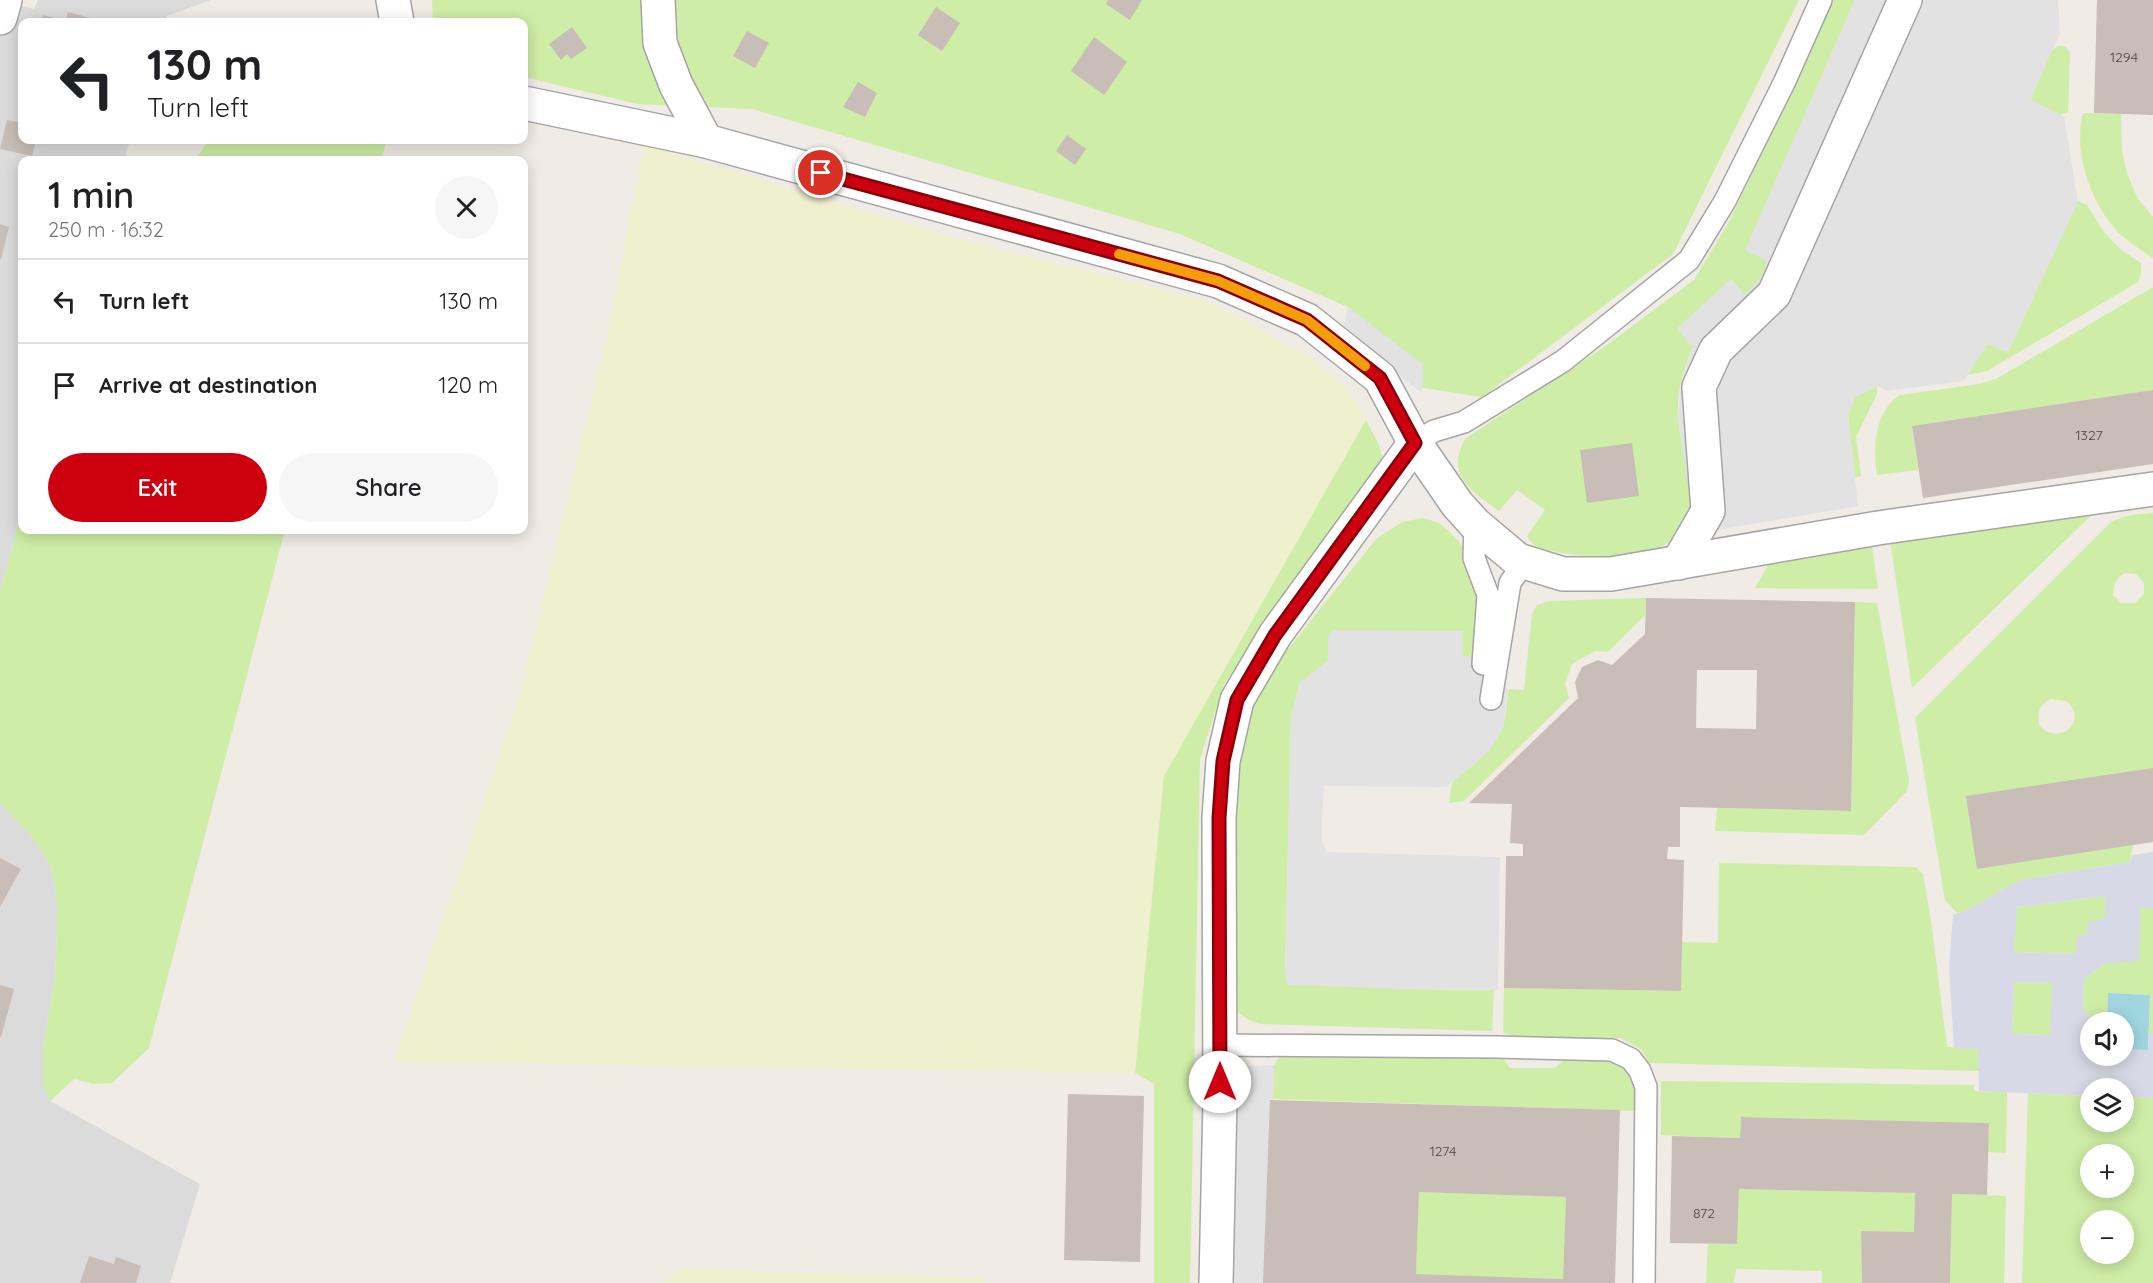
<!DOCTYPE html>
<meta charset="utf-8">
<style>
:root{--surface:#fff;--page:#f6f6f6;--text:#202124;--muted:#757577;--line:#e0e0e0;--accent:#cc000e}
body{margin:0;font-family:Quicksand,sans-serif;background:var(--page);color:var(--text);height:100vh;display:flex;flex-direction:column;font-size:22px;white-space:nowrap}
*{box-sizing:border-box;margin:0}
p{font-size:20px;color:var(--muted)}
.icon{flex:none;width:33px;height:33px;fill:none;stroke:currentColor;stroke-width:2;stroke-linecap:round;stroke-linejoin:round}
.map{position:relative;flex:1;overflow:hidden}
.details{position:absolute;left:18px;top:156px;width:510px;height:378px;display:flex;flex-direction:column;background:var(--surface);border-radius:12px;box-shadow:0 3px 15px #0003}
.details>*{flex:none}
.top-card{position:absolute;left:18px;top:18px;width:510px;height:126px;border-radius:12px;box-shadow:0 3px 15px #0003;background:#fff;color:var(--text);overflow:hidden}
.controls{position:absolute;left:2080px;top:1012px;display:grid;gap:12px}
.controls a{display:grid;place-items:center;width:54px;height:54px;border-radius:50%;background:var(--surface);box-shadow:0 3px 15px #0003;font-size:30px}
.pin{position:absolute;display:grid;place-items:center;width:51px;height:51px;color:#fff;margin:-26px;border:3px solid #fff;border-radius:50%;box-shadow:0 2px 6px #0007}
.me{position:absolute;width:66px;margin:-33px;rotate:0deg;stroke-linejoin:round;filter:drop-shadow(0 0 4px #0008)}
.turn{display:flex;align-items:center;gap:21px;height:126px;padding:0 30px;font-size:27px}
.turn .icon{width:78px;height:78px;stroke-width:2.5}
.turn b{display:block;font-size:42px;line-height:51px}
.round{display:grid;place-items:center;flex:none;width:63px;height:63px;border-radius:32px;background:var(--page)}
.head{display:flex;align-items:center;justify-content:space-between;height:102px;padding:0 30px}
h1{font-size:36px;font-weight:600;line-height:45px}
.primary-button{display:flex;gap:12px;margin-top:auto;padding:12px 30px}
.primary-button a{flex:1;height:69px;border-radius:36px;background:var(--accent);color:#fff;font-size:24px;font-weight:600;line-height:69px;text-align:center}
.primary-button a+a{background:var(--page);color:var(--text)}
ul{padding:0;list-style:none}
li{display:flex;align-items:center;gap:18px;height:84px;padding:0 30px;border-top:2px solid var(--line)}
li div{flex:1}
li b{display:block;font-size:22px}
li em{font-style:normal}
.map>svg:first-child{display:block}
.residential{fill:#dcdbdb}
.farmland{fill:#eff0ce}
.grass{fill:#ceeda6;fill-rule:evenodd}
.parking{fill:#e2e2e2}
.plaza{fill:#d8d9e6;fill-rule:evenodd}
.water{fill:#a1d6e0}
.building{fill:#c8bdb7;fill-rule:evenodd}
.lines{fill:none;stroke-linecap:round;stroke-linejoin:round}
.service-casing{stroke:#a5a5a5;stroke-width:24}
.minor-casing{stroke:#a5a5a5;stroke-width:36}
.tertiary-casing{stroke:#a5a5a5;stroke-width:36}
.service{stroke:#fff;stroke-width:21}
.minor{stroke:#fff;stroke-width:33}
.tertiary{stroke:#fff;stroke-width:33}
.route-casing{stroke:#850009;stroke-width:15}
.route{stroke:#cc000e;stroke-width:10}
.slow{stroke:#f59e0b;stroke-width:10}
.labels{text-anchor:middle;stroke-width:5;stroke-linejoin:round;paint-order:stroke}
.number-label{font-size:14px;fill:#484644}
</style>
<div class="map">
<svg width="2153" height="1283" viewBox="0 0 2153 1283">
<rect width="100%" height="100%" fill="#f0ebe4"/>
<!-- residential -->
<g class="residential">
<path d="M0,0L34,9L38,0H211L167,16L165,22H22V140H130L124,160H22V510L0,593Z"/>
<path d="M0,803L30,834L51,866L58,905L55,977L43,1047L50,1101L200,1184L170,1283H0Z"/>
</g>
<!-- farmland -->
<g class="farmland">
<path d="M644,145L959,239L1213,303L1314,360L1348,391L1366,420L1164,776L1135,1073L394,1061L520,695L607,336Z"/>
<path d="M681,1269L984,1278V1283H664Z"/>
</g>
<!-- grass -->
<g class="grass">
<path d="M432,0H1799L1673,254L1482,397L1417,387L1348,307L1180,234L752,109L637,104L524,77V22H433Z"/>
<path d="M1834,0H1855L1746,249L1767,261L1763,275L1745,295L1731,280C1706,322 1675,366 1678,418C1680,448 1698,499 1685,526C1667,562 1590,559 1558,552C1551,550 1541,550 1536,546C1532,544 1529,539 1527,536L1545,510L1517,490L1499,511C1471,491 1445,475 1465,439L1604,347L1694,280L1730,220Z"/>
<path d="M2058,46H2065L2070,53L2068,112L2060,115L2030,100L2052,50Z"/>
<path d="M2083,113L2121,114L2122,152L2128,176L2138,199L2153,217V258C2141,250 2125,240 2116,230C2090,201 2073,151 2083,113Z"/>
<path d="M209,140H387L381,160H195Z"/>
<path d="M2078,201L2087,205L2104,232L2120,249L2141,263V274L2138,282L1987,371L1967,375L1988,344L2008,352Z"/>
<path d="M2153,287V390L1912,426L1918,470L1877,475C1873,448 1874,412 1900,395L1979,384L1996,379Z"/>
<path d="M1877,386V394L1856,437L1861,476L1855,478L1848,415L1855,397Z"/>
<path d="M1366,420L1379,445L1383,460L1357,501L1224,684L1200,759L1190,1283H1154V1084L1135,1073L1164,776Z"/>
<path d="M22,510V530H285L149,1048L112,1083L93,1084L74,1079L50,1101L43,1085V1047L55,977L58,905L51,866L30,834L0,803V593Z"/>
<path d="M2097,510L1912,688L1890,540Z"/>
<path d="M2153,513V768L1977,869L2133,845L2130,862L2020,880L1967,910L1957,913L1945,900L1915,718L2112,521L2130,515ZM2125,573L2136,574L2144,583V594L2135,603H2121L2113,595C2113,584 2116,578 2125,573ZM2051,699L2066,701C2090,720 2059,748 2039,725C2037,713 2039,704 2051,699Z"/>
<path d="M1423,518L1439,523L1454,536L1471,557L1480,582L1474,652L1471,656H1462V631L1328,636V661L1300,682L1291,716L1285,974L1408,989L1494,990L1492,1031L1261,1024C1248,1020 1240,1016 1231,1005L1232,902L1237,769L1243,732L1255,698L1273,668L1376,539L1402,522Z"/>
<path d="M1867,543L1872,546L1878,589L1755,588L1773,556Z"/>
<path d="M1646,598L1645,615L1608,652L1595,651L1572,664L1565,683L1569,698L1464,801L1449,803L1452,782C1471,766 1494,751 1503,726C1507,715 1506,701 1509,689L1524,690L1532,614L1537,605L1549,601Z"/>
<path d="M1855,602L1877,603L1909,781L1907,791L1864,835L1715,831L1717,808L1851,811Z"/>
<path d="M1719,863L1916,867L1923,874L1931,920L1947,1047L1978,1049L1979,1071L1649,1063L1642,1050L1621,1038H1518L1503,1033L1504,988L1681,991L1682,942L1718,943Z"/>
<path d="M2106,896L2105,918L2087,934L2077,954L2013,952L2017,907Z"/>
<path d="M2140,908H2153V1034H2149L2150,995L2108,993L2107,1017H2091L2083,1010L2084,979L2106,963Z"/>
<path d="M2014,982L2053,983L2050,1035L2012,1034Z"/>
<path d="M1283,1053L1501,1055L1510,1068H1554L1566,1059L1612,1060L1622,1066L1635,1082L1637,1111L1273,1099L1274,1065Z"/>
<path d="M1661,1081L1974,1085V1091L2007,1092L2006,1153L1988,1152L1989,1123L1741,1117L1740,1138L1661,1135Z"/>
<path d="M2028,1093L2091,1096V1122H2124V1097L2153,1098V1283H2022ZM2091,1155H2124V1188H2091ZM2091,1221H2124V1254H2091Z"/>
<path d="M1739,1189L1915,1193L1914,1232L1861,1231L1862,1283H1822V1271L1736,1269L1734,1283H1706L1708,1244H1737Z"/>
<path d="M1419,1192L1566,1197L1563,1279L1416,1274Z"/>
<path d="M1952,1194L2006,1196L2004,1283H1950Z"/>
</g>
<!-- parking -->
<g class="parking">
<path d="M1855,0H2058L2060,33L2030,99L2064,117L2078,202L2008,352L1988,344L1963,381L1887,391L1877,386L1855,397L1848,415L1858,506L1694,534L1685,527L1691,506L1678,417L1681,385L1692,347L1677,328L1731,279L1745,295L1763,275L1767,261L1745,250Z"/>
<path d="M1348,307L1423,364L1422,393L1342,331Z"/>
<path d="M1334,630L1462,631V656H1483L1499,683L1509,689L1506,699L1504,726L1489,751L1446,787L1324,786L1322,819V841L1326,852L1500,857L1498,990L1408,989L1288,985L1285,974L1291,716L1300,682L1328,661V636Z"/>
<path d="M1274,1065L1268,1283H1234L1239,1067Z"/>
</g>
<!-- plaza -->
<path class="plaza" d="M2153,852V908H2140L2139,961L2106,963L2084,979L2083,1010L2091,1017H2107V1023H2091V1056H2124V1049L2148,1050L2149,1034H2153V1098L2124,1097V1089H2091V1096L1979,1091L1978,1049L1954,1048L1949,967L1953,915L1967,910L2020,880L2130,862L2132,855ZM2105,896V918L2088,922L2087,934L2077,937L2076,954L2014,952L2017,907ZM2014,982L2052,983L2050,1035L2012,1034Z"/>
<!-- water -->
<path class="water" d="M2108,993L2150,995L2148,1050L2124,1049V1023H2107Z"/>
<!-- building -->
<g class="building">
<path d="M1108,0H1142L1130,20L1106,4Z"/>
<path d="M2097,0H2153V115L2094,113Z"/>
<path d="M936,7L960,23L942,51L918,35Z"/>
<path d="M68,12L105,22H41L43,15L66,21Z"/>
<path d="M572,27L587,48L571,59L567,54L561,60L549,44Z"/>
<path d="M747,31L769,43L755,68L733,56Z"/>
<path d="M1094,37L1127,62L1104,95L1071,71Z"/>
<path d="M858,82L877,93L865,117L843,107Z"/>
<path d="M7,120L22,123V140H36L32,156L0,149Z"/>
<path d="M1067,135L1086,149L1075,165L1056,151Z"/>
<path d="M0,224L9,227L1,259H0Z"/>
<path d="M2153,390V464L1923,498L1912,426Z"/>
<path d="M1632,443L1639,496L1587,503L1580,450Z"/>
<path d="M1646,598L1855,602L1851,811L1680,807V847H1668L1667,859L1684,860L1681,991L1504,988L1506,856H1523V844L1510,843L1512,804L1469,803L1578,698L1575,682L1582,667L1598,660L1612,665L1645,634ZM1697,670H1757L1756,729L1696,728Z"/>
<path d="M2153,768V842L1977,869L1966,796Z"/>
<path d="M0,858L21,869L0,907Z"/>
<path d="M0,985L14,989L1,1037H0Z"/>
<path d="M1068,1094L1144,1096L1140,1262L1064,1260Z"/>
<path d="M1270,1100L1620,1110L1615,1283H1263ZM1419,1192L1566,1197L1563,1279L1416,1274Z"/>
<path d="M1741,1117L1989,1123L1987,1195L1952,1194L1950,1283H1862L1861,1231L1914,1232L1915,1193L1739,1189L1737,1244L1670,1243L1672,1136L1740,1138Z"/>
<path d="M89,1256L114,1264L116,1257L141,1266L136,1283H80Z"/>
</g>
<g class="lines">
<!-- service casing -->
<g class="service-casing">
<g id="service">
<path d="M1415,443L1434,431L1464,422L1563,361L1689,260L1725,201L1784,83L1821,0"/>
<path d="M1475,524L1474,558L1488,595L1483,664"/>
<path d="M1491,699L1510,583L1518,571L1529,563"/>
<path d="M1219,1045L1496,1047L1612,1050L1631,1059L1640,1071L1646,1087L1644,1283"/>
</g>
</g>
<!-- minor casing -->
<g class="minor-casing">
<g id="minor">
<path d="M393,0L397,22"/>
<path d="M658,0L660,43L676,85L706,141"/>
<path d="M524,103L706,141L1218,281L1307,320L1380,378L1415,443L1457,504L1475,524L1518,560L1563,574H1611L1878,528L2153,489"/>
<path d="M1678,563L1708,511L1699,387L1716,350L1774,294L1905,0"/>
<path d="M1216,1283L1220,1100L1219,818L1223,761L1237,700L1275,635L1415,443"/>
</g>
</g>
<!-- tertiary casing -->
<g class="tertiary-casing">
<path id="tertiary" d="M0,18L5,0"/>
</g>
<!-- service -->
<use href="#service" class="service"/>
<!-- minor -->
<use href="#minor" class="minor"/>
<!-- tertiary -->
<use href="#tertiary" class="tertiary"/>
</g>
<g class="lines">
<!-- route casing -->
<g class="route-casing">
<path id="route" d="M821,173L1218,281L1307,320L1380,378L1415,443L1275,635L1237,700L1223,761L1219,818L1220,1082"/>
</g>
<!-- route -->
<use href="#route" class="route"/>
<!-- slow -->
<path class="slow" d="M1119,254L1218,281L1307,320L1365,366"/>
</g>
<g class="labels">
<!-- number labels -->
<g class="number-label">
<text x="2124" y="62">1294</text>
<text x="2089" y="440">1327</text>
<text x="1443" y="1156">1274</text>
<text x="1704" y="1218">872</text>
</g>
</g>
</svg>
<div class="controls">
<a><svg class="icon" aria-label="sound" viewBox="0 0 24 24"><path d="M4 9h4l5-4v14l-5-4H4zM17 9q2 3 0 6"/></svg></a>
<a><svg class="icon" aria-label="layers" viewBox="0 0 24 24"><path d="M12 4l9 5-9 5-9-5zM3 14l9 5 9-5"/></svg></a>
<a>+</a>
<a>−</a>
</div>
<div class="pin" style="left:821px;top:173px;background:#d93025"><svg class="icon" aria-label="arrive" viewBox="0 0 24 24"><path d="M6 21V4h12l-3 4 3 4H6"/></svg></div>
<svg class="me" style="left:1220px;top:1082px" viewBox="-20 -20 40 40"><circle r="19" fill="#fff"/><path d="M0-13L10 11 0 6-10 11z" fill="#cc000e"/></svg>
<div class="top-card">
<div class="turn"><svg class="icon" aria-label="left" viewBox="0 0 24 24"><path d="M17 20v-9H6M10 6l-5 5 5 5"/></svg><div><b>130 m</b>Turn left</div></div>
</div>
<section class="details">
<div class="head"><div><h1>1 min</h1><p>250 m · 16:32</p></div><a class="round"><svg class="icon" aria-label="close" viewBox="0 0 24 24"><path d="M6 6l12 12M18 6L6 18"/></svg></a></div>
<ul>
<li><svg class="icon" aria-label="left" viewBox="0 0 24 24"><path d="M17 20v-9H6M10 6l-5 5 5 5"/></svg><div><b>Turn left</b></div><em>130 m</em></li>
<li><svg class="icon" aria-label="arrive" viewBox="0 0 24 24"><path d="M6 21V4h12l-3 4 3 4H6"/></svg><div><b>Arrive at destination</b></div><em>120 m</em></li>
</ul>
<div class="primary-button"><a>Exit</a><a>Share</a></div>
</section>
</div>
